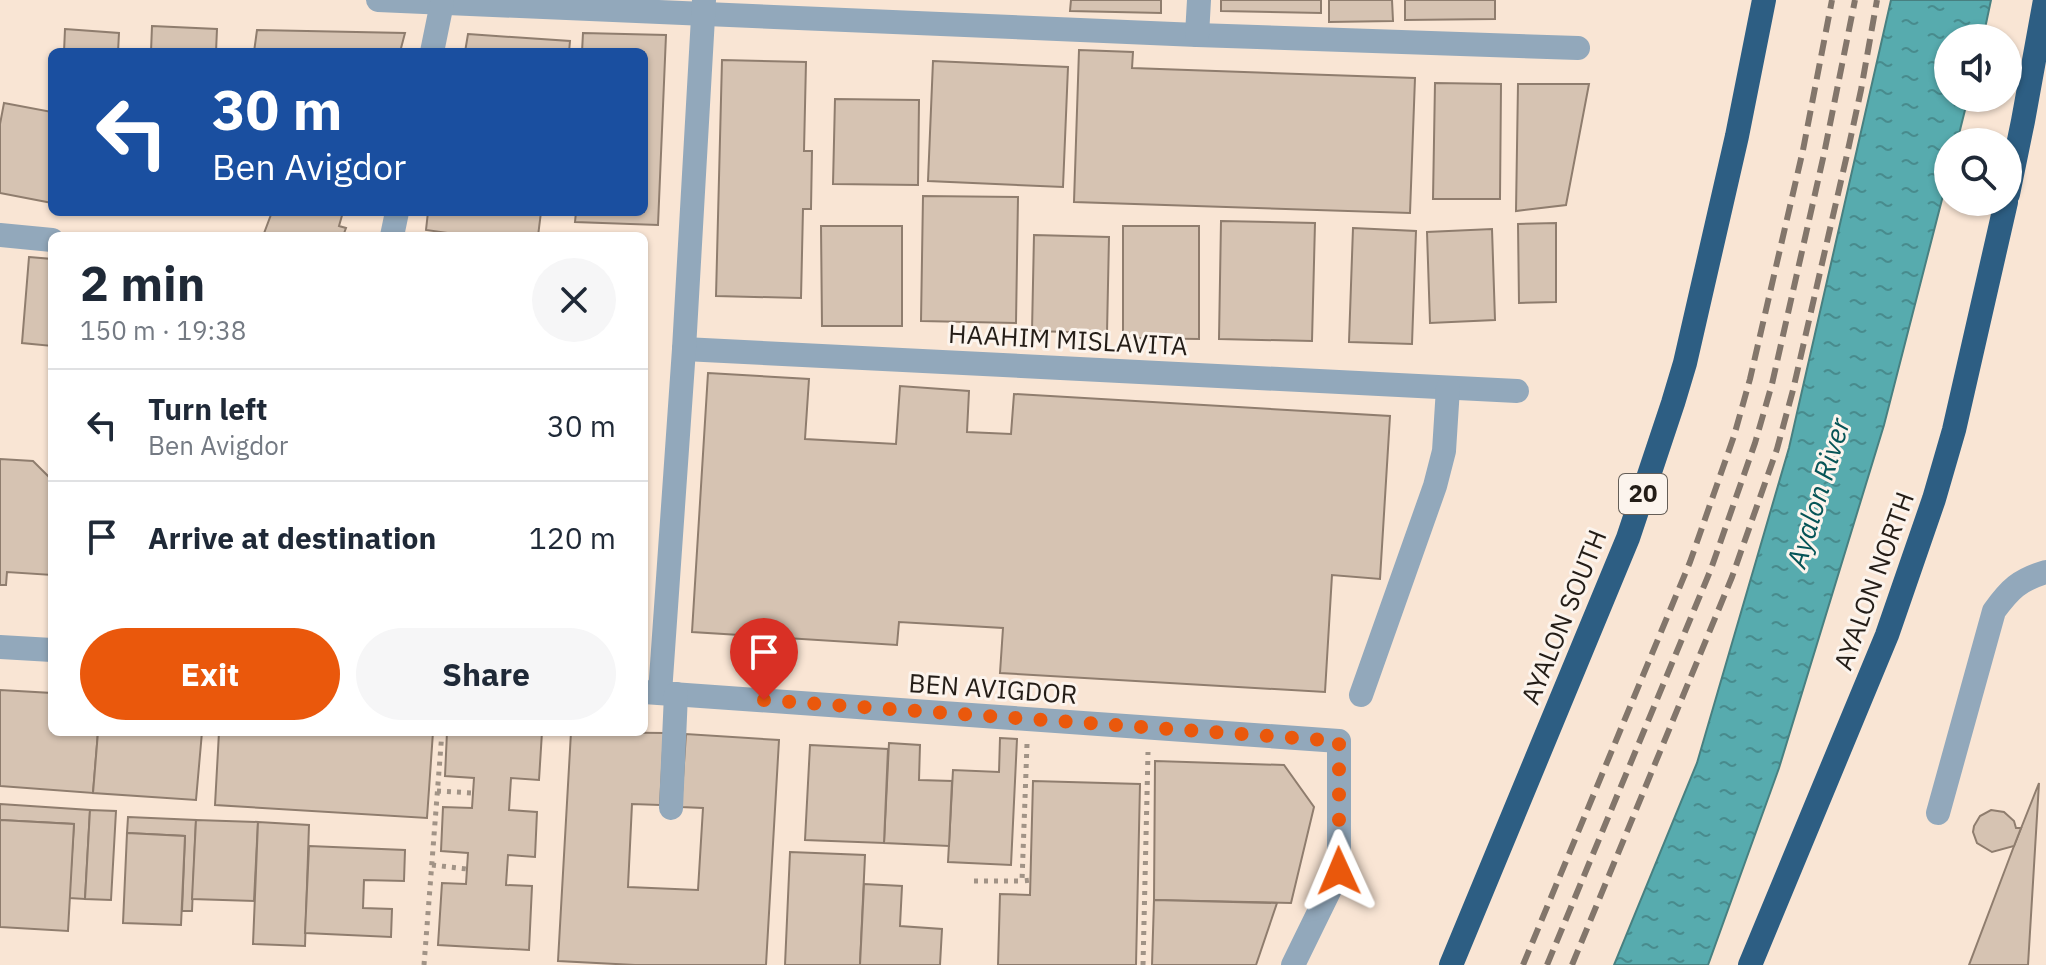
<!DOCTYPE html>
<meta charset="utf-8">
<style>
:root{--surface:#fff;--page:#f6f6f7;--text:#1f2937;--muted:#747a83;--line:#e0e1e3;--accent:#ea580c}
body{margin:0;font-family:"IBM Plex Sans",sans-serif;background:var(--page);color:var(--text);height:100vh;display:flex;flex-direction:column;font-size:30px;white-space:nowrap}
*{box-sizing:border-box;margin:0}
p{font-size:26px;color:var(--muted)}
.icon{flex:none;width:44px;height:44px;fill:none;stroke:currentColor;stroke-width:2;stroke-linecap:round;stroke-linejoin:round}
.map{position:relative;flex:1;overflow:hidden}
.sheet{position:absolute;left:48px;top:232px;width:600px;height:504px;display:flex;flex-direction:column;background:var(--surface);border-radius:12px;box-shadow:0 2px 6px #0004}
.sheet>*{flex:none}
.banner{position:absolute;left:48px;top:48px;width:600px;height:168px;border-radius:12px;box-shadow:0 2px 6px #0004;background:#1a4fa0;color:#fff;overflow:hidden}
.fabs{position:absolute;left:1934px;top:24px;display:grid;gap:16px}
.fabs a{display:grid;place-items:center;width:88px;height:88px;border-radius:50%;background:var(--surface);box-shadow:0 2px 6px #0004;font-size:40px}
.pin{position:absolute;display:grid;place-items:center;width:68px;height:68px;color:#fff;margin:-82px -34px;border-radius:50% 50% 50% 0;rotate:-45deg;box-shadow:0 0 8px #0007}
.pin .icon{rotate:45deg}
.me{position:absolute;width:88px;margin:-44px;rotate:359deg;stroke-linejoin:round;filter:drop-shadow(0 0 6px #0008)}
.turn{display:flex;align-items:center;gap:28px;height:168px;padding:0 32px;font-size:36px}
.turn .icon{width:104px;height:104px;stroke-width:2.5}
.turn b{display:block;font-size:56px;line-height:68px}
.round{display:grid;place-items:center;flex:none;width:84px;height:84px;border-radius:42px;background:var(--page)}
.head{display:flex;align-items:center;justify-content:space-between;height:136px;padding:0 32px}
h1{font-size:48px;font-weight:700;line-height:60px}
.button{display:flex;gap:16px;margin-top:auto;padding:16px 32px}
.button a{flex:1;height:92px;border-radius:48px;background:var(--accent);color:#fff;font-size:32px;font-weight:700;line-height:92px;text-align:center}
.button a+a{background:var(--page);color:var(--text)}
ul{padding:0;list-style:none}
li{display:flex;align-items:center;gap:24px;height:112px;padding:0 32px;border-top:2px solid var(--line)}
li div{flex:1}
li b{display:block;font-size:30px}
li em{font-style:normal}
.map>svg:first-child{display:block}
.water{fill:url(#water-ripples);stroke:#488081;stroke-width:2}
.building{fill:#d6c3b2;stroke:#8f7d6e;stroke-width:2}
.lines{fill:none;stroke-linecap:round;stroke-linejoin:round}
.path{stroke:#a19386;stroke-width:5;stroke-dasharray:4 6;stroke-linecap:butt}
.minor{stroke:#92a8bb;stroke-width:24}
.highway{stroke:#2d5e83;stroke-width:24}
.rail{stroke:#83766b;stroke-width:6;stroke-dasharray:16 8;stroke-linecap:butt}
.route{stroke:#ea580c;stroke-width:14;stroke-dasharray:0 25.2}
.labels{text-anchor:middle;stroke-width:6;stroke-linejoin:round;paint-order:stroke}
.shield{fill:#fcf4ed;stroke:#655e57;stroke-width:2}
.shield-label{font-size:24px;font-weight:bold;fill:#241d17}
.street-label{font-size:26px;fill:#241d17;stroke:#fcf4ed}
.water-label{font-size:28px;font-style:italic;fill:#065457;stroke:#fcf4ed}
</style>
<div class="map">
<svg width="2046" height="965" viewBox="0 0 2046 965">
<defs>
<pattern id="water-ripples" width="26" height="14" patternUnits="userSpaceOnUse" patternTransform="scale(2)"><rect width="26" height="14" fill="#57abae"/><path d="M2 4q2-2 4 0t4 0M15 11q2-2 4 0t4 0" fill="none" stroke="#488b8d"/></pattern>
</defs>
<rect width="100%" height="100%" fill="#f9e5d4"/>
<!-- water -->
<path class="water" d="M1891,0H1991L1983,38H1948V98H1968L1957,142H1948V176L1884,425L1779,768L1708,965H1614L1697,763L1789,448Z"/>
<!-- building -->
<g class="building">
<path d="M1071,0H1161V13L1070,11Z"/>
<path d="M1221,0H1321V13L1221,11Z"/>
<path d="M1329,0H1392L1393,21L1329,22Z"/>
<path d="M1405,0H1495V19L1405,20Z"/>
<path d="M152,26L217,29L216,52H151Z"/>
<path d="M65,29L119,33L118,52H64Z"/>
<path d="M257,30L405,33L400,52H254Z"/>
<path d="M583,33L666,35L658,225L575,222L576,212H644V52H582Z"/>
<path d="M468,34L570,41L569,52H465Z"/>
<path d="M1079,50L1133,52L1132,68L1415,78L1410,213L1074,202Z"/>
<path d="M722,60L806,62L804,151H812L811,209H803L801,298L716,296Z"/>
<path d="M933,61L1068,67L1063,187L928,181Z"/>
<path d="M1435,83L1501,84L1500,199H1433Z"/>
<path d="M1518,84H1589L1566,205L1516,211Z"/>
<path d="M835,99L919,100L918,185L833,184Z"/>
<path d="M4,103L52,112V203L0,193V124Z"/>
<path d="M923,196L1018,197L1016,323L921,321Z"/>
<path d="M272,212H343L339,226L346,228L343,236H263Z"/>
<path d="M428,212H541L538,236H469L426,230Z"/>
<path d="M1221,221L1315,223L1312,341L1219,339Z"/>
<path d="M1556,223V302L1519,303L1518,224Z"/>
<path d="M821,226H902V326H822Z"/>
<path d="M1123,226H1199V339L1123,338Z"/>
<path d="M1353,228L1416,231L1412,344L1349,342Z"/>
<path d="M1492,229L1495,320L1430,323L1427,232Z"/>
<path d="M1034,235L1109,237L1107,333L1032,331Z"/>
<path d="M29,257L52,259V346L22,343Z"/>
<path d="M708,373L809,379L805,439L896,444L900,386L969,391L967,432L1011,434L1014,394L1390,416L1380,579L1332,575L1325,692L1000,673L1003,628L899,622L897,645L692,632Z"/>
<path d="M0,459L33,461L52,480V575L7,572L6,585H0Z"/>
<path d="M0,690L52,693V732H98L93,793L0,786Z"/>
<path d="M98,732H202L196,800L93,793Z"/>
<path d="M219,732H433L427,818L215,805Z"/>
<path d="M447,732H542L539,780L511,778L509,810L537,812L535,857L508,855L506,885L532,886L529,950L438,945L442,883L466,884L468,853L441,851L443,807L472,808L474,778L445,776Z"/>
<path d="M571,732L664,733L660,805L632,804L628,887L698,890L703,808L681,807L686,734L779,740L766,965H635L558,961Z"/>
<path d="M1000,738L1017,739L1011,865L948,862L953,770L999,772Z"/>
<path d="M889,743L920,745L919,780L952,781L949,846L884,843Z"/>
<path d="M810,745L888,749L884,843L805,840Z"/>
<path d="M1155,761L1284,765L1314,807L1291,903L1154,900Z"/>
<path d="M1033,781L1140,784L1136,965H998L1000,894L1030,895Z"/>
<path d="M2039,783L2028,965H1969L2014,846Z"/>
<path d="M0,804L90,810L85,899L69,898L74,824L0,820Z"/>
<path d="M90,810L116,811L111,900L85,899Z"/>
<path d="M1991,810L2004,812L2014,821L2016,828H2021L2014,846L1992,852L1977,843L1973,832L1974,826L1980,816Z"/>
<path d="M128,817L196,820L192,911H182L185,836L127,833Z"/>
<path d="M0,820L74,824L68,931L0,927Z"/>
<path d="M196,820L258,822L254,901L192,899Z"/>
<path d="M258,822L309,825L305,946L253,944Z"/>
<path d="M127,833L185,836L181,925L123,923Z"/>
<path d="M309,846L405,850L404,881L364,880L363,908L392,909L391,937L305,933Z"/>
<path d="M790,852L865,855L860,965H785Z"/>
<path d="M864,884L902,886L900,926L942,929L940,965H860Z"/>
<path d="M1154,900L1277,903L1256,965H1152Z"/>
</g>
<g class="lines">
<!-- path -->
<g class="path">
<path d="M1027,744L1022,881L1031,880"/>
<path d="M437,791L473,793"/>
<path d="M432,865L467,869"/>
<path d="M974,881H1022"/>
<path d="M424,965L442,732"/>
<path d="M1143,965L1148,752"/>
</g>
<!-- minor -->
<g class="minor">
<path d="M378,0L1197,35L1578,48"/>
<path d="M1197,35L1199,0"/>
<path d="M432,52L442,3"/>
<path d="M0,235L52,240"/>
<path d="M392,236L397,212"/>
<path d="M684,349L1517,391"/>
<path d="M0,647L52,650"/>
<path d="M644,692L1339,741V871L1293,965"/>
<path d="M660,693L684,349L704,0"/>
<path d="M1361,695L1435,486L1444,451L1448,388"/>
<path d="M671,808L676,694"/>
<path d="M1938,813L1994,611C2010,589 2019,580 2046,572"/>
</g>
<!-- highway -->
<g class="highway">
<path d="M2008,194L2023,121L2045,0"/>
<path d="M1451,965L1628,538L1673,403L1685,363L1737,136L1764,0"/>
<path d="M1750,965L1887,635L1934,499L1954,430L2006,202"/>
</g>
<!-- rail -->
<g class="rail">
<path d="M1523,965L1690,562L1734,436L1750,379L1803,150L1832,0"/>
<path d="M1547,965L1711,569L1755,443L1772,384L1824,154L1855,0"/>
<path d="M1572,965L1732,577L1777,449L1793,390L1846,159L1861,90L1877,0"/>
</g>
</g>
<g class="lines">
<!-- route -->
<path class="route" d="M764,700L1339,741V871"/>
</g>
<g class="labels">
<!-- shield labels -->
<rect class="shield" x="1619" y="474" width="48" height="40" rx="6"/>
<g class="shield-label">
<text x="1643" y="502">20</text>
</g>
<!-- street labels -->
<g class="street-label">
<text transform="translate(1068 340) rotate(3)" y="9">HAAHIM MISLAVITA</text>
<text transform="translate(1874 581) rotate(-70)" y="9">AYALON NORTH</text>
<text transform="translate(1564 617) rotate(-68)" y="9">AYALON SOUTH</text>
<text transform="translate(993 689) rotate(4)" y="9">BEN AVIGDOR</text>
</g>
<!-- water labels -->
<g class="water-label">
<text transform="translate(1818 493) rotate(-73)" y="10">Ayalon River</text>
</g>
</g>
</svg>
<div class="fabs">
<a><svg class="icon" aria-label="sound" viewBox="0 0 24 24"><path d="M4 9h4l5-4v14l-5-4H4zM17 9q2 3 0 6"/></svg></a>
<a><svg class="icon" aria-label="search" viewBox="0 0 24 24"><circle cx="10" cy="10" r="6"/><path d="M15 15l6 6"/></svg></a>
</div>
<div class="pin" style="left:764px;top:700px;background:#d93025"><svg class="icon" aria-label="arrive" viewBox="0 0 24 24"><path d="M6 21V4h12l-3 4 3 4H6"/></svg></div>
<svg class="me" style="left:1339px;top:871px" viewBox="-20 -20 40 40"><path d="M0-17L14 15 0 8-14 15z" fill="#ea580c" stroke="#fff" stroke-width="4"/></svg>
<div class="banner">
<div class="turn"><svg class="icon" aria-label="left" viewBox="0 0 24 24"><path d="M17 20v-9H6M10 6l-5 5 5 5"/></svg><div><b>30 m</b>Ben Avigdor</div></div>
</div>
<section class="sheet">
<div class="head"><div><h1>2 min</h1><p>150 m · 19:38</p></div><a class="round"><svg class="icon" aria-label="close" viewBox="0 0 24 24"><path d="M6 6l12 12M18 6L6 18"/></svg></a></div>
<ul>
<li><svg class="icon" aria-label="left" viewBox="0 0 24 24"><path d="M17 20v-9H6M10 6l-5 5 5 5"/></svg><div><b>Turn left</b><p>Ben Avigdor</p></div><em>30 m</em></li>
<li><svg class="icon" aria-label="arrive" viewBox="0 0 24 24"><path d="M6 21V4h12l-3 4 3 4H6"/></svg><div><b>Arrive at destination</b></div><em>120 m</em></li>
</ul>
<div class="button"><a>Exit</a><a>Share</a></div>
</section>
</div>
